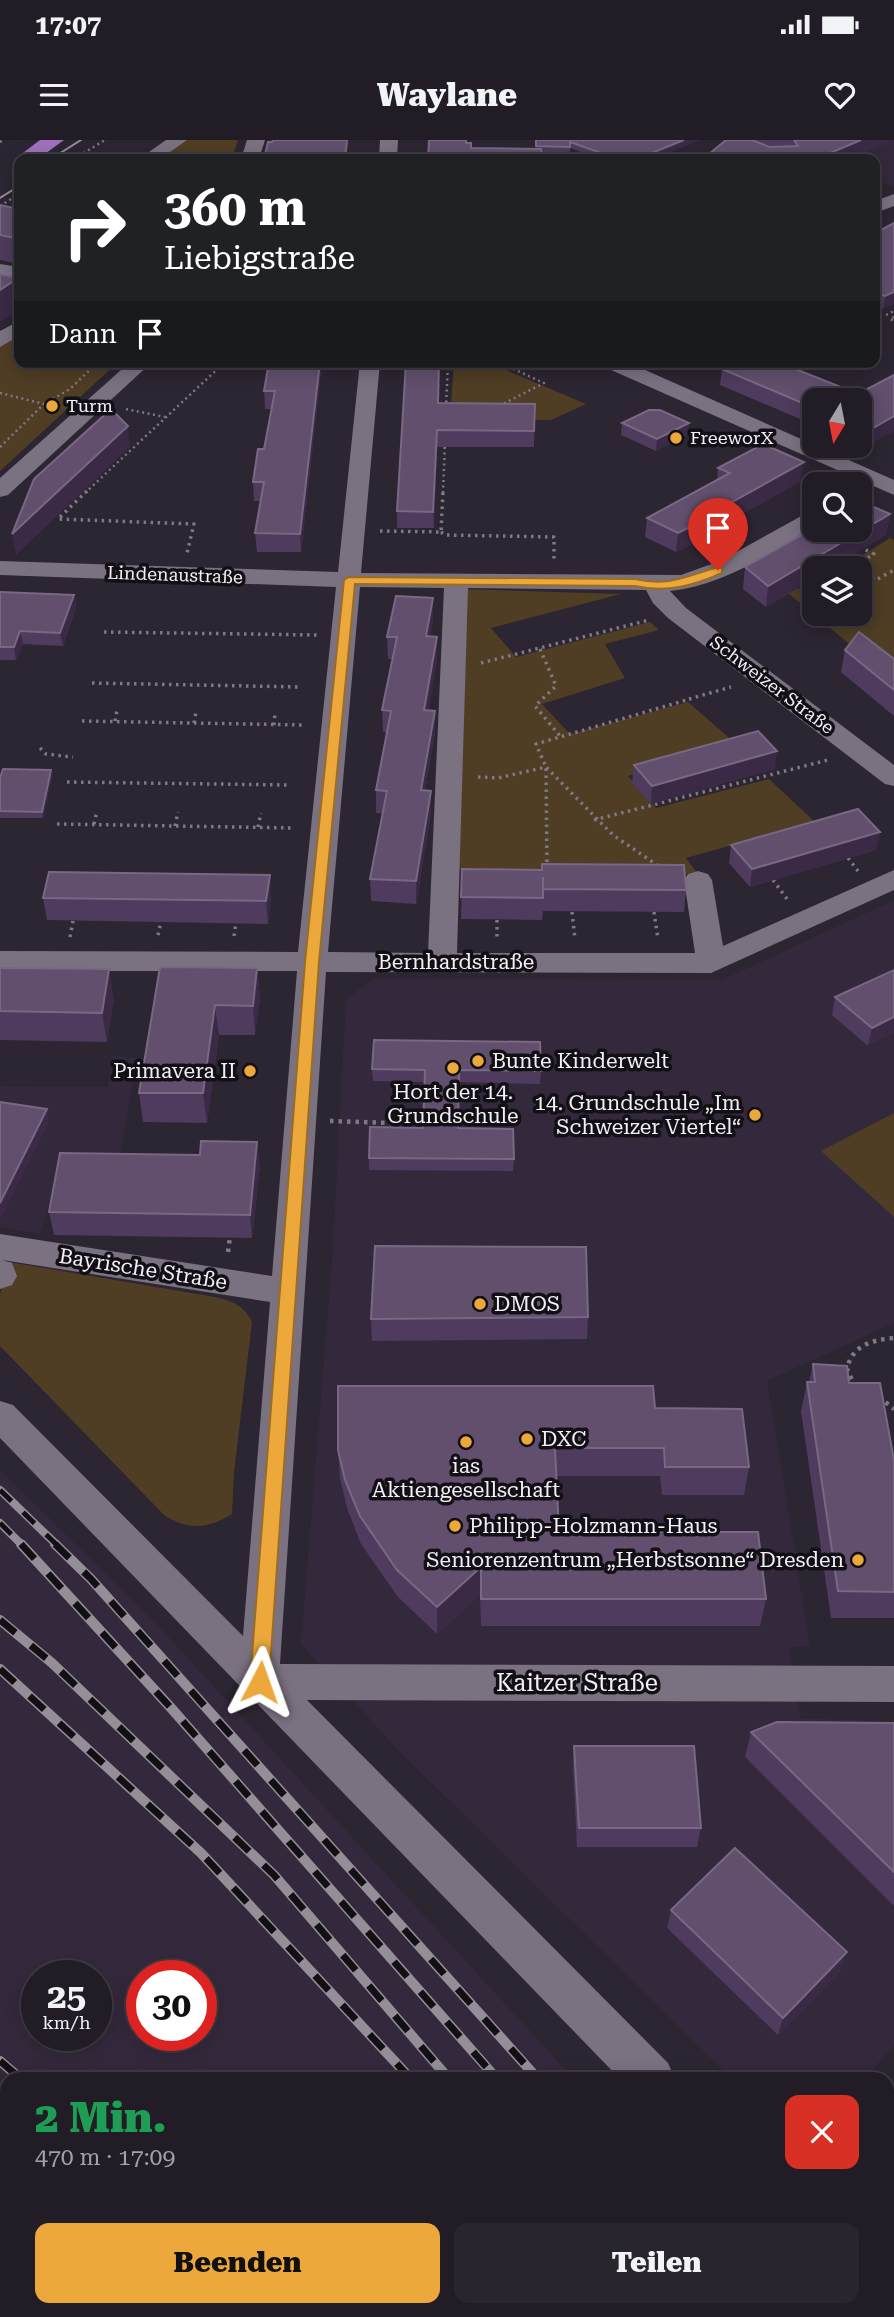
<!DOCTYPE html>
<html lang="de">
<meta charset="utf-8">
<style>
:root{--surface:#211c26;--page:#29252e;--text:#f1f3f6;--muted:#a2a1a7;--line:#3e3a43;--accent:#eda83b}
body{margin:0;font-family:"Roboto Serif",serif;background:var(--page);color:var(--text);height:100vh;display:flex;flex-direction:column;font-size:26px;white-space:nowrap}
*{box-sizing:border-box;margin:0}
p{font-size:23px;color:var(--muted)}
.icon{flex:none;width:38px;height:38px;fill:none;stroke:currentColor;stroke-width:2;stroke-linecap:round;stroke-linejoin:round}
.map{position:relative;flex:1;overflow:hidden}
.side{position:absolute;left:0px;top:1932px;width:894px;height:245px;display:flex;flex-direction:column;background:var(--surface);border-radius:21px 21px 0 0;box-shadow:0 4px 18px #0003,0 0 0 2px var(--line)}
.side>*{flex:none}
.top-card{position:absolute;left:14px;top:14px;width:866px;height:214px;border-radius:14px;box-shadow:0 4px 18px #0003,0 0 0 2px var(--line);background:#202124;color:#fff;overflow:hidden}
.needle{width:46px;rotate:190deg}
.fabs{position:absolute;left:802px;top:248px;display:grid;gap:14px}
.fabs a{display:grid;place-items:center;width:70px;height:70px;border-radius:14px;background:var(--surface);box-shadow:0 4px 18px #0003,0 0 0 2px var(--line);font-size:35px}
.speed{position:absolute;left:21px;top:1820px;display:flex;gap:14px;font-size:35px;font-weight:700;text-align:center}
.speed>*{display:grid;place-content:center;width:91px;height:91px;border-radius:50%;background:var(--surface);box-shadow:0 4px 18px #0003,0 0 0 2px var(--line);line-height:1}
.speed small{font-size:18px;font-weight:400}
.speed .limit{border:10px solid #d22;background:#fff;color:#111}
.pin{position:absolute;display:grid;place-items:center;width:60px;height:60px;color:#fff;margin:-72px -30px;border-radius:50% 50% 50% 0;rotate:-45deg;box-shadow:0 0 7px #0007}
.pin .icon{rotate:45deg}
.me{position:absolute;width:77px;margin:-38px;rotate:4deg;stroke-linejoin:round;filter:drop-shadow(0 0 5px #0008)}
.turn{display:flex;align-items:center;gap:24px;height:147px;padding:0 35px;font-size:32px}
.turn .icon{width:91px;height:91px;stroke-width:2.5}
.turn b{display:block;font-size:49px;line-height:60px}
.then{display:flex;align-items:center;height:66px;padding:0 35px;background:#0003;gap:14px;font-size:26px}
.round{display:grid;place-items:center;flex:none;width:74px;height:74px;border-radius:14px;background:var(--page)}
.overview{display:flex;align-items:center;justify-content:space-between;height:119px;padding:0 35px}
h1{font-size:42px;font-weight:800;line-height:52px;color:#1e9e55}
.button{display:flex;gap:14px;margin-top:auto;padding:14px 35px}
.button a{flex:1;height:80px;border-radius:14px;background:var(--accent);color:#111;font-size:28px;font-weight:800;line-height:80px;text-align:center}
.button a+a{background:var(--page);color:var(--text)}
.status{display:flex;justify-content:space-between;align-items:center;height:49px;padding:0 35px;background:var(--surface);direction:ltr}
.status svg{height:19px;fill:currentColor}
header{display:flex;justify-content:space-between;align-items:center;height:91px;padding:0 35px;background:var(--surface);font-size:32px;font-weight:800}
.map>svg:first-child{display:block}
.built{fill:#34293c;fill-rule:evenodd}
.green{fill:#4f3d24}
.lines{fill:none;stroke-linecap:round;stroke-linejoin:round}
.path-far2{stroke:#7f7985;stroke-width:2.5;stroke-dasharray:2 3.5;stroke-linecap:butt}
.path-far1{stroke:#7f7985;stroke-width:3.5;stroke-dasharray:2.5 4.5;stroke-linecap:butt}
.path{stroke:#7f7985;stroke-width:4.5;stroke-dasharray:3.5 5;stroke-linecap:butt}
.minor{fill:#7a7181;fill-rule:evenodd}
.major{fill:#9f71bd;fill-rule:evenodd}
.tram{stroke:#948e99;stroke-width:2}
.rail-far1-casing{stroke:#948e99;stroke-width:8}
.rail-casing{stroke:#948e99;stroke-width:10}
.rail-far1{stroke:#131015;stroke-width:5;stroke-dasharray:16;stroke-linecap:butt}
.rail{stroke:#131015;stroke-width:7;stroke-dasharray:20;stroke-linecap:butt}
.wall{fill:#4f3b5d}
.shaded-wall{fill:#3a2a45}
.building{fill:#614f6d;stroke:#786883;stroke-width:2}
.route{fill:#eda83b;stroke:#9a6d26;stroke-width:2}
.poi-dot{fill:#eda83b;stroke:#131015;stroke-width:2.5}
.labels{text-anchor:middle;stroke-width:7;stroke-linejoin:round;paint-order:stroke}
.far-poi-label{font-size:18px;fill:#f3eef7;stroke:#131015;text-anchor:start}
.far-street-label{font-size:18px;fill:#f3eef7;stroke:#131015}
.street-label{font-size:21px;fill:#f3eef7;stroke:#131015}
.poi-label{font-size:21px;fill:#f3eef7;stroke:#131015;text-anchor:start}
.near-street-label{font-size:24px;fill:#f3eef7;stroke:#131015}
</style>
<div class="status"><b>17:07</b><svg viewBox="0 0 49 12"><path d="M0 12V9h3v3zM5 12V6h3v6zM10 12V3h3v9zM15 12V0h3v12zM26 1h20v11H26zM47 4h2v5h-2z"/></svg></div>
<header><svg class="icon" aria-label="menu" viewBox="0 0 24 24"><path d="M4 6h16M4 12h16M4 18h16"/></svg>Waylane<svg class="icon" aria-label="heart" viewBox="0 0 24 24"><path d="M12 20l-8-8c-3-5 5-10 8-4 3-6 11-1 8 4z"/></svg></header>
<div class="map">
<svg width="894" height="2177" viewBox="0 0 894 2177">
<rect width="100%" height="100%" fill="#2c2532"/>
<!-- built -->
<g class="built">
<path d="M781,0H894V47L875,40V19H816Z"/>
<path d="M894,760V1183L767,1241L810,1506L789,1507L800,1578L894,1582V1906L864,1939H732L397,1609L301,1504L333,1109L346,859L376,838L722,840Z"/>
<path d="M113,916L137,918L119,1018L58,1036L40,1094L0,1087V946L108,947Z"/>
<path d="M0,1330L153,1480L574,1939H7V2170H794L800,2177H0ZM37,1836H96V1895H37ZM142,1836H201V1895H142Z"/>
</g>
<!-- green -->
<g class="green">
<path d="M184,0H238L232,19H154Z"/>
<path d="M19,193V222H118L0,331V206Z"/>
<path d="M454,222H487L586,264L551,280L450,279Z"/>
<path d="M890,398L894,400V541L770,438L805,451L814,446V474H859V429H841Z"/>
<path d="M463,449L621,454L491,488L516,517L650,482L659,490L605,504L625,538L542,564L570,594L688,562L735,603L628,636L656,668L769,639L815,682L686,718L698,734L453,730Z"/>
<path d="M894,973V1077L821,1011Z"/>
<path d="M9,1122L215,1157C232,1161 244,1165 252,1182L234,1332L232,1374C208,1389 189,1390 165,1376L0,1206V1154Z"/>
</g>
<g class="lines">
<!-- path-far2 -->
<g class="path-far2">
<path d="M0,2L4,0"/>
<path d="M74,19L105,0"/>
<path d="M0,66L19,54"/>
<path d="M886,175L894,171"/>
<path d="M894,177L890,179L894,181"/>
<path d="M76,222L94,227"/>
<path d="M498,222L544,243L499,266"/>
<path d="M0,253L44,264"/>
<path d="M446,268L448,222"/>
<path d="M126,269L165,277"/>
<path d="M0,307L44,264L70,249L98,222"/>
<path d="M85,353L225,222"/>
<path d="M443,353L445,301"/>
</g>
<!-- path-far1 -->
<g class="path-far1">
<path d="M87,351L58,379L194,384L187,413"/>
<path d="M380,391L441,392L443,351"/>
<path d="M441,392L445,395L554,397V419"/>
<path d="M850,429L874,414L864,409"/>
<path d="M859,432L876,440L894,430"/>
<path d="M796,445L811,452L814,450"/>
<path d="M104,492L317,495"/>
<path d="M540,509L556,546L535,566L560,596"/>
<path d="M481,523L649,480"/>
<path d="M92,543L301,547"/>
<path d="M689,559L731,547"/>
<path d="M82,581L305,585"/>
<path d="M115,581L117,570"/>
<path d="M194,583L196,572"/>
<path d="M274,585L275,573"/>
<path d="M40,608L46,614L73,617"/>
<path d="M478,637L498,638L546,627L613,695L660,727"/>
<path d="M67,642L288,645"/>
<path d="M594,680L828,620"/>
<path d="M57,684L294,688"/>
<path d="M94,684L97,671"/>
<path d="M175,686L178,672"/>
<path d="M258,687L261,673"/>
<path d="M848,718L858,731"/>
<path d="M547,729L546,627L536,604L690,559"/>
<path d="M773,740L787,759"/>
<path d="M572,772L575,799"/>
<path d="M654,772L658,799"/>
<path d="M497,780V800"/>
<path d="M158,795L161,782"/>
<path d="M234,796L236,783"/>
<path d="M70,797L73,781"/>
</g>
<!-- path -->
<g class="path">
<path d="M330,981L424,984"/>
<path d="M228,1112L230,1097"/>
<path d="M855,1247L847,1229C852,1205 872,1200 894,1198"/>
<path d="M879,1257L894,1269"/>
</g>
<!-- minor -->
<g class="minor">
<path d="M166,0H187L160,19H139Z"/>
<path d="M247,0H265L259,19H241Z"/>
<path d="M380,0H398L397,19H379Z"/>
<path d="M894,54V66L875,73V61Z"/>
<path d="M0,124L19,127V139L0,136Z"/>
<path d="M19,181V196L0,207V191Z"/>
<path d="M130,222H152L8,355L0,357V338Z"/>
<path d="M360,222H380L361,433L681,435L720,421L814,369V386C769,414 724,445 670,451L686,468L894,625V646L885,644L668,478L653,463L646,450L468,448L457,813H695L684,740L688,734L698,731L708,734L712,740L723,806L894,730V750L711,833L326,832L280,1524L894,1526V1562L307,1560L668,1923L675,1939H620L0,1298V1261L13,1265L243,1496L270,1162L2,1120L12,1123L17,1136L12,1145L0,1149V1094L272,1136L297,831H0V811L298,812L336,447L0,435V421L338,432ZM360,447L444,448L428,813L328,812Z"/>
<path d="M599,222H627L894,340V355L602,226Z"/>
<path d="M887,2151L894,2155V2177H852L849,2170H887Z"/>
</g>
<!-- major -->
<path class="major" d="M40,0H64L38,19H19L18,23L15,19Z"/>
<!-- tram -->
<g class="tram">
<path d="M51,19L81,0"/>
<path d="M0,58L19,46"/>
</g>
<!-- rail-far1 casing -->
<g class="rail-far1-casing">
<g id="rail-far1">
<path d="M0,1350L57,1405"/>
<path d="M0,1383L22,1405"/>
</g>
</g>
<!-- rail casing -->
<g class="rail-casing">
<g id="rail">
<path d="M21,1404L172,1569L497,1939"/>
<path d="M55,1404L91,1439L538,1939"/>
<path d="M0,1480L52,1523L274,1735L449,1939"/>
<path d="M0,1529L201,1713L411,1939"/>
<path d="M0,1921L21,1939"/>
<path d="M0,1963L7,1970"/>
<path d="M217,2170L223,2177"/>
<path d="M283,2170L290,2177"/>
<path d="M610,2170L616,2177"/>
<path d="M652,2170L658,2177"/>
<path d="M700,2170L706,2177"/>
<path d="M745,2170L751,2177"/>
</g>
</g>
<!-- rail-far1 -->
<use href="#rail-far1" class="rail-far1"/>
<!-- rail -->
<use href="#rail" class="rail"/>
</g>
<!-- wall -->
<g class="wall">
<path d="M536,0H699L653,19H600L570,8V13H542L428,19L471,8L536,9Z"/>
<path d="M754,0H891L848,19H703L775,7Z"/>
<path d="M0,65L19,69V124L0,120Z"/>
<path d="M894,83V163L883,169L875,166V93Z"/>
<path d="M322,222L301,412H257L255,393L261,361H254L253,342L264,309L272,269H265L264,251Z"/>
<path d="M722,229L858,254L894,235L865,307L859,305V261H814V285L720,245Z"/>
<path d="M438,263L535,264L534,307H437L434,388H397V371Z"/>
<path d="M622,283L688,294L656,311L621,295Z"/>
<path d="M718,328L801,341L728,382L727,387L676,412L645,397L647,378L717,340Z"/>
<path d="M890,374L886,395L814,429V439L766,467L743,449L745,427Z"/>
<path d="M0,452L74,455L76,468L63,506L23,504L16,520H0Z"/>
<path d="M433,480L430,496L437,519L428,571L435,593L425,650L431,673L416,764L371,761L370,739L383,673H376V650L387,592H383L382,570L393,519H388L387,497Z"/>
<path d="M845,510L894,519V576L841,532Z"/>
<path d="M634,625L775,629L651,664L632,643Z"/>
<path d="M52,636L43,678H0V638Z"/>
<path d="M880,692L876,710L750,747L729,723L731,705Z"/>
<path d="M462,729L686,750L684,772L543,771L542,780L461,779Z"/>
<path d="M43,758H271L268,784L47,780Z"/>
<path d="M160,827L257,828L260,858L255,895H219L207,983L143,982L139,953Z"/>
<path d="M0,828L114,859L107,902L0,900Z"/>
<path d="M894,830L868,906L832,875L835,857Z"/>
<path d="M372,929L541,931L540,944L459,942L458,988L514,1019L513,1031L369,1030V1018L423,988L424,942L373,941Z"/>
<path d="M260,1025L252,1098L54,1095L49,1072Z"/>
<path d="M588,1177L587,1199L372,1201L371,1179Z"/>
<path d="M813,1224L849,1243L894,1320V1478H831L801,1271L807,1242H809Z"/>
<path d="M655,1268L749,1327L744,1355H662L660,1336H557L559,1392L766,1459L760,1486H481L480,1454L437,1494L398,1457L361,1404L347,1368L340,1338L338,1310Z"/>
<path d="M894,1583V1766L745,1617L751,1592Z"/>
<path d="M574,1606L701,1688L697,1707H577L573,1626Z"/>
<path d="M671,1770L841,1830L778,1895L667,1788Z"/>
</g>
<!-- shaded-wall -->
<g class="shaded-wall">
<path d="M347,0H349L347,19H345Z"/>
<path d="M684,0H699L653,19H637Z"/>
<path d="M861,0H891L848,19H816Z"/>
<path d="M18,138L19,147V169L0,182V150Z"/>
<path d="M894,152V163L883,169L885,156Z"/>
<path d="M320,222H322L301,412L300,394Z"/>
<path d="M894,276V291L865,307L868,291Z"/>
<path d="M689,283L688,294L656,311L657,299Z"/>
<path d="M128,286L130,307L16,415L12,394Z"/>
<path d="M437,290V307L434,388L433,372Z"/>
<path d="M804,322L801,341L728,382L727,387L676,412L678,393Z"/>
<path d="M890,374L886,395L830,429H814V439L766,467L768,446Z"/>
<path d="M74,455L76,468L63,506L60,493Z"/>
<path d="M433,458V480L426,518V496Z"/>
<path d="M20,491L23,504L16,520L14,507Z"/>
<path d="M437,497V519L424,593V570Z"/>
<path d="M435,571V593L421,672V650Z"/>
<path d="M777,611L775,629L651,664L652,646Z"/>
<path d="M51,630L52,636L43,678L42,672Z"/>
<path d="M431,651V673L416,764V741Z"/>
<path d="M880,692L876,710L750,747L752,729Z"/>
<path d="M270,735L271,758L268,784L266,761Z"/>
<path d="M257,828L260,858L255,895L253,866Z"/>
<path d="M109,829L114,859L107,902L102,873Z"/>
<path d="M215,865L219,895L207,983L203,953Z"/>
<path d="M894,877V893L868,906L872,888Z"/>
<path d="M47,969L49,982L0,1081V1063Z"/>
<path d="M257,1002L260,1025L252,1098L250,1075Z"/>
<path d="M481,1427L480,1454L437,1494V1467Z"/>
<path d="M847,1812L841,1830L778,1895L783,1878Z"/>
</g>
<!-- building -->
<g class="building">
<path d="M273,0H347L345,19H264L268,2H272Z"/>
<path d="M429,0H466V3H471V8L541,9L542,19H428Z"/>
<path d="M536,0H684L637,19H618L570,2V7L536,6Z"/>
<path d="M726,0H752L770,7L798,6L794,0H861L816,19H703Z"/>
<path d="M0,65L19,69V99L0,95Z"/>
<path d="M894,83V152L885,156L875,153V93Z"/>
<path d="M0,134L18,138L0,150Z"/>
<path d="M269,222H320L300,394L255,393L264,342H253L258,309H264L275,251H264Z"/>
<path d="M406,222H439L438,263L535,264L534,291L437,290L433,372L397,371Z"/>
<path d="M735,222H778L858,254L894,235V276L868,291L859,287V261H814V268L722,229Z"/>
<path d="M111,269L128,286L12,394L34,339Z"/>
<path d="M649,270H660L689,283L657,299L622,283Z"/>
<path d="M763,304L804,322L725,366L729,368L678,393L647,378L730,333L718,328Z"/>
<path d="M860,361L890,374L768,446L745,427L814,388V390H859V362Z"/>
<path d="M0,452L74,455L60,493L20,491L14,507H0Z"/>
<path d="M396,456L433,458L426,496L437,497L424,570L435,571L421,650L431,651L416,741L370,739L387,651L376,650L391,571L382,570L397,497H387Z"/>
<path d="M859,492L894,519V550L845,510Z"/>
<path d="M758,591L777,611L652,646L634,625Z"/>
<path d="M3,629L51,630L42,672L0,671V638Z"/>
<path d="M858,669L880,692L752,729L731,705Z"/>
<path d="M542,724L684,725L686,750L543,749V737V758L461,757L462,729L542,730Z"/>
<path d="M49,732L270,735L266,761L43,758Z"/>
<path d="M160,827L257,828L253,866L215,865L203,953H139Z"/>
<path d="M0,828L109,829L102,873L0,871Z"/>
<path d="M894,830V877L872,888L835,857Z"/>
<path d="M374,900L540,902L541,931L459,930L458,988L513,989L514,1019L369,1018L370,987L423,988L425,930L372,929Z"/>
<path d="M0,962L47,969L0,1063Z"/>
<path d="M201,1001L257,1002L250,1075L49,1072L60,1013L200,1015Z"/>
<path d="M375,1106L586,1107L588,1177L371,1179Z"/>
<path d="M813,1224L847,1226L849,1243H880L894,1320V1452L838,1451L807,1242H815Z"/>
<path d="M338,1246H653L655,1268L742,1269L749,1327H665L664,1308H555L559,1392H758L766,1459H481V1427L437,1467L397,1430L360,1376L345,1340L338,1310Z"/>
<path d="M777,1582L894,1583V1732L751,1592Z"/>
<path d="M574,1606H694L701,1688H579Z"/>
<path d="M735,1708L847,1812L783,1878L671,1770Z"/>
</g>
<!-- route -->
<path class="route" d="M718,427L722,428V433C693,446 666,453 635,446L355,444L319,822L269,1542L266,1548L260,1551L253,1548L250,1542L305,822L344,440L349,437L635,439C670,447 686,436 718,427Z"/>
<!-- markers -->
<g class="poi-dot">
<circle cx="52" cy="266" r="7"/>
<circle cx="676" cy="298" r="7"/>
<circle cx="478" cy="921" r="7"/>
<circle cx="453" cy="928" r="7"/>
<circle cx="250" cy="931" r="7"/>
<circle cx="755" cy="975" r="7"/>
<circle cx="480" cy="1164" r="7"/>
<circle cx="527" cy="1299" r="7"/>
<circle cx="466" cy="1302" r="7"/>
<circle cx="455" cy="1386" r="7"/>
<circle cx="858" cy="1420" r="7"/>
</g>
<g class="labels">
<!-- far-poi labels -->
<g class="far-poi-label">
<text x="66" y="272">Turm</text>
<text x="690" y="304">FreeworX</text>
</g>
<!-- far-street labels -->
<g class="far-street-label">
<text transform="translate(175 435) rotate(2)" y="6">Lindenaustraße</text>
<text transform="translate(772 545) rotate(37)" y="6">Schweizer Straße</text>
</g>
<!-- street labels -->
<g class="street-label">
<text x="456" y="829">Bernhardstraße</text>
<text transform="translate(143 1129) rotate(9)" y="7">Bayrische Straße</text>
</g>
<!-- poi labels -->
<g class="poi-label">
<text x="492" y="928">Bunte Kinderwelt</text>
<text x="236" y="938" text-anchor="end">Primavera II</text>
<text x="453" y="959" text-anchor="middle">Hort der 14.<tspan x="453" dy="24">Grundschule</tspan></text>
<text x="741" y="970" text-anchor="end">14. Grundschule „Im<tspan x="741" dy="24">Schweizer Viertel“</tspan></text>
<text x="494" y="1171">DMOS</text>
<text x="541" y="1306">DXC</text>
<text x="466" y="1333" text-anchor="middle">ias<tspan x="466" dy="24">Aktiengesellschaft</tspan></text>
<text x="469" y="1393">Philipp-Holzmann-Haus</text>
<text x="844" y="1427" text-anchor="end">Seniorenzentrum „Herbstsonne“ Dresden</text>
</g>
<!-- near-street labels -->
<g class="near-street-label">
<text x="577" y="1551">Kaitzer Straße</text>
</g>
</g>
</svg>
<div class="fabs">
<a><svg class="needle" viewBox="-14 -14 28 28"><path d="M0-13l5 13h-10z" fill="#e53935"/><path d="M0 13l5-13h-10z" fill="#a2a1a7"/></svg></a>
<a><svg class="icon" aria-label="search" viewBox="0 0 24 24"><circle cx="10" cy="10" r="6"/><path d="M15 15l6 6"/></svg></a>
<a><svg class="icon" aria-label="layers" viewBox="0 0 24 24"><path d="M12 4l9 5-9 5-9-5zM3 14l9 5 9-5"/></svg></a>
</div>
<div class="speed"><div>25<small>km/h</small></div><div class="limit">30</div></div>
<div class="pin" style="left:718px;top:430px;background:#d93025"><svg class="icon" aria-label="arrive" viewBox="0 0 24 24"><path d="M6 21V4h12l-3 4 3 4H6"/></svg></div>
<svg class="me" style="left:260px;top:1542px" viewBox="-20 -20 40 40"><path d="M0-17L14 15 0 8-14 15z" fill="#eda83b" stroke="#fff" stroke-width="4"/></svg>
<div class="top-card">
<div class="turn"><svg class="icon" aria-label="right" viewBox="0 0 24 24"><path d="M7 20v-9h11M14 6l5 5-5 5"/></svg><div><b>360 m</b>Liebigstraße</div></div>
<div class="then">Dann<svg class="icon" aria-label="arrive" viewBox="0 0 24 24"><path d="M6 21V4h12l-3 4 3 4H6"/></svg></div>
</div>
<section class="side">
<div class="overview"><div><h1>2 Min.</h1><p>470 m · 17:09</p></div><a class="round" style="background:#d93025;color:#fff"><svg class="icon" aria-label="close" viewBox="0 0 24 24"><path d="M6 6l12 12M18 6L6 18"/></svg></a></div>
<div class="button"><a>Beenden</a><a>Teilen</a></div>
</section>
</div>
